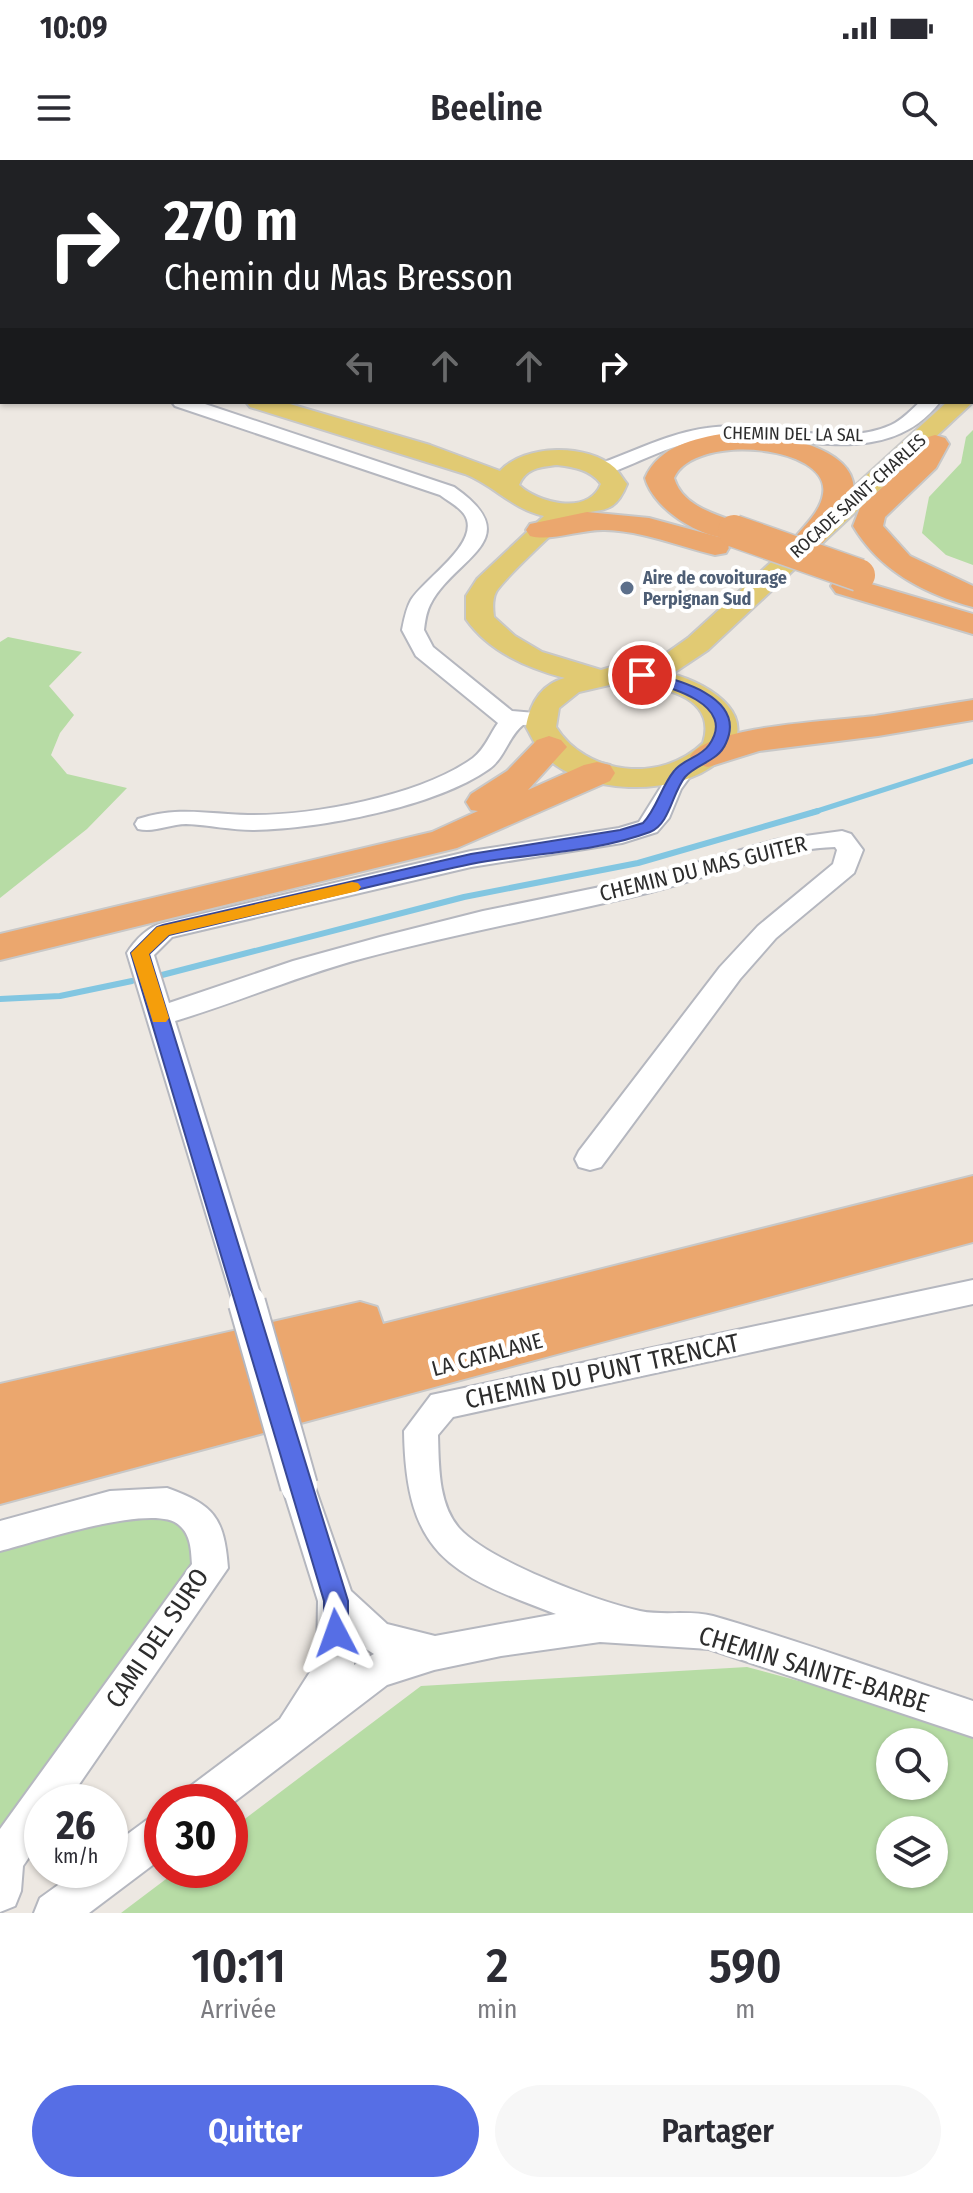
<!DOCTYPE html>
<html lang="fr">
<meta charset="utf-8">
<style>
:root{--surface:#fff;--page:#f7f7f7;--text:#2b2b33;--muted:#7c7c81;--accent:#566ee5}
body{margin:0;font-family:"Fira Sans Condensed",sans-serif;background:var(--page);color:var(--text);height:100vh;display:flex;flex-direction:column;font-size:30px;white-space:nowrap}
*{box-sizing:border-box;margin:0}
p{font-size:26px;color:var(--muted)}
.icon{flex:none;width:44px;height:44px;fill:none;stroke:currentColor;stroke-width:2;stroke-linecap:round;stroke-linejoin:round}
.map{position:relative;height:1753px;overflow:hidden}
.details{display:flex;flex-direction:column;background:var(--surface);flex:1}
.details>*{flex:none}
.banner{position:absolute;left:0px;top:0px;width:974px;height:244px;box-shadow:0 2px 6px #0004;background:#202124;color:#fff;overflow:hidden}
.buttons{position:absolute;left:876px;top:1568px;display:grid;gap:16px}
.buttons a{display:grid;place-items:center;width:72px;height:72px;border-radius:50%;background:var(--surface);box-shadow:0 2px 6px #0004;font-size:40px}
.speed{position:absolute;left:24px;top:1624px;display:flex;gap:16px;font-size:40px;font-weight:700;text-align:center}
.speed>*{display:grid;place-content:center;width:104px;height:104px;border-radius:50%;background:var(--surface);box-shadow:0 2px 6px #0004;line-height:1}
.speed small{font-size:20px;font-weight:400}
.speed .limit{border:12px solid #d22;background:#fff;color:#111}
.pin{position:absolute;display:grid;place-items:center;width:68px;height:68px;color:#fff;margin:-34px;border:4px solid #fff;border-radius:50%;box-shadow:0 2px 8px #0007}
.me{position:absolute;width:88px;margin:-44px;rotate:356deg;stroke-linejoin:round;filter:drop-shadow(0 0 6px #0008)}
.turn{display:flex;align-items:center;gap:28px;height:168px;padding:0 32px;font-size:36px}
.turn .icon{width:104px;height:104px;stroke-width:2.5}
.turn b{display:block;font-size:56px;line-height:68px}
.lanes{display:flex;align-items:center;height:76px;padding:0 32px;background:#0003;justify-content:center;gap:40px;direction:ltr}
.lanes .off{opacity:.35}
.eta{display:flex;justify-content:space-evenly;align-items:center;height:136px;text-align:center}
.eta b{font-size:48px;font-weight:600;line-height:56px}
.action{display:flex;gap:16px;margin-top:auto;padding:16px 32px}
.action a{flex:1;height:92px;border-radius:48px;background:var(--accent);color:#fff;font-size:32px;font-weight:600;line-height:92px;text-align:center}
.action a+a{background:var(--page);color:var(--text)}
.status{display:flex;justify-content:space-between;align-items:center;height:56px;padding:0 40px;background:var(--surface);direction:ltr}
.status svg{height:22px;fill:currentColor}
header{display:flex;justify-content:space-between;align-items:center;height:104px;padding:0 32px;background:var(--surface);font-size:36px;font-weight:600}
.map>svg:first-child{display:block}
.green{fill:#b7dca5;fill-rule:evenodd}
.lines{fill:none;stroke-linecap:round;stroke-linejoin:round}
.stream-far1{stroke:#82c6e1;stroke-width:5}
.stream{stroke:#82c6e1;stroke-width:6}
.minor-casing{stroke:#b5b7bf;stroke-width:4}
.major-casing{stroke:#c8c8c8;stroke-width:4}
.highway-casing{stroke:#c8c8c8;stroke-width:4}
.minor{fill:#fff;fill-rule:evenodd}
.major{fill:#e1ca73;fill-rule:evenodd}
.highway{fill:#eba76e;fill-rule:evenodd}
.minor-bridge-casing{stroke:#b5b7bf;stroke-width:40;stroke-linecap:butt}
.highway-bridge-casing{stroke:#c8c8c8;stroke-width:35;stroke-linecap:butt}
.minor-bridge{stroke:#fff;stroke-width:36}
.highway-bridge{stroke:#eba76e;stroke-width:32}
.route{fill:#566ee5;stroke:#384895;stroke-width:2}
.slow{fill:#f59e0b}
.service-dot{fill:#5c6f8a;stroke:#fff;stroke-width:3}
.labels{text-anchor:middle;stroke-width:8;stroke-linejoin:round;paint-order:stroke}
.far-street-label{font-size:18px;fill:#2d2d2d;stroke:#fff}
.far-service-label{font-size:18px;font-weight:bold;fill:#4e5e75;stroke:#fff;text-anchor:start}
.street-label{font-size:22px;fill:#2d2d2d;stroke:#fff}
.near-street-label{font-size:26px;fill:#2d2d2d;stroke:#fff}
</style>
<div class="status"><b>10:09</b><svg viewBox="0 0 49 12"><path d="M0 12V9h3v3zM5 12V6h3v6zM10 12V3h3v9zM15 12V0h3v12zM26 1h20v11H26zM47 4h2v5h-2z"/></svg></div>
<header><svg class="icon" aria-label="menu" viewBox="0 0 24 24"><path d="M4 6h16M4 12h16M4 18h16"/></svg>Beeline<svg class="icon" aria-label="search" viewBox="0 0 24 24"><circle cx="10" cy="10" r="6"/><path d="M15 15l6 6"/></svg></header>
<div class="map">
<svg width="973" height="1753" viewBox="0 0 973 1753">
<rect width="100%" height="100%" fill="#ede8e2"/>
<!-- green -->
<g class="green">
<path d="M973,270V405L946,395L922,373L929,337L961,303L966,277Z"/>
<path d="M8,477L82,492L49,526L74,555L60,573L51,595L67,614L127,628L87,669L0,738V482Z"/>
<path d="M163,1353C191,1365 196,1376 198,1406L0,1690V1386L111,1355Z"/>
<path d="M747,1507L973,1568V1753H121L178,1710H230V1670L421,1526ZM890,1582H934V1626H890ZM890,1670H934V1714H890Z"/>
</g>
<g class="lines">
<!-- stream-far1 -->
<path class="stream-far1" d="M811,653L973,601"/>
<!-- stream -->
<g class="stream">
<path d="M162,815L464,737L638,703L818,651"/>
<path d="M0,839L60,836L132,821"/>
</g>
<!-- minor casing -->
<g class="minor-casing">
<g id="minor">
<path d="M107,0H122L123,2H108Z"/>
<rect x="0" y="7" width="2" height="8"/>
<rect x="972" y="51" width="1" height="10"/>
<rect x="0" y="173" width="2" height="11"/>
<path d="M973,198V209H972V198Z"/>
<path d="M172,242H199L454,327C530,380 454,397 430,445C426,453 425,462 424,470L433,487L512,551L547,554L551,559L547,564L523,565C508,577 505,598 489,609C435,647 319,669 253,670C231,670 209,665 186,664C170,664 154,673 138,669L135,664L138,659C177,646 209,654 248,655C311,656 421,636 473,598C485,589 490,574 498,563L416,496L402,470C404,460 406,449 411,440C424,419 475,387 467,360C464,349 449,342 440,335L175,246Z"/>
<path d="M920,242H940C882,316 786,268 708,279C674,283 642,301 610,313H596L593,309L596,305C633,292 669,273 707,268C764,259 839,289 891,265C902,260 911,250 920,242Z"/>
<path d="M682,604L690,606L694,611L681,629L669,658L657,672L622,683L471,707L172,777L154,795L169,843L293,801L380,777L483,751L644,718L776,680L842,671L851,674L863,690L854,713L776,778L740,819L601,1007L590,1010L579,1007L575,999L579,991L720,807L758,766L833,704L837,690L835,687C771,689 709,718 647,733C553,756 458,773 364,798C300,815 238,842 175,861L263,1143L258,1152L247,1156L236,1152L127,793C135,780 149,766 163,763L471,691L619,668L639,662L674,606Z"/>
<path d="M973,1120V1144L453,1257L438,1275C439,1305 438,1344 459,1368C489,1401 595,1441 640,1451C664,1456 690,1450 713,1456C800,1481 887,1513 973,1541V1577L709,1489L600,1482L501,1496L434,1510L387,1525L230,1645V1642H182L188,1628L280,1559L317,1501L318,1441L282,1326L287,1316L299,1311L311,1316L351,1431L387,1464L435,1476L556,1454C448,1414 406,1394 404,1271L431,1235ZM355,1482L374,1494L354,1505Z"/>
<path d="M167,1328C214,1345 224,1357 228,1408L67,1642H42V1678L23,1706L21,1731L15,1746L0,1752V1669L192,1404C191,1390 191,1375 179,1365C154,1342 32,1383 0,1391V1361L110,1331Z"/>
<path d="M162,1653V1698L89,1753H34L40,1738L79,1710H110V1687L148,1659Z"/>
</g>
</g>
<!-- major casing -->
<g class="major-casing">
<g id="major">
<path d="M0,150L2,151V165L0,164Z"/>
<path d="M246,242H283L430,285L500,311C524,284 588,283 615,308C619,312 623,319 627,324C613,360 596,345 572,358C562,363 501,422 496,432C492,440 493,449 494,457L515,476L542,492L601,510L618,505L637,507L657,500L688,478L947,242H973L708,490L672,514C711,524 767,560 719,601C677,638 580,636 542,593C535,586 531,575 526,567C530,544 541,524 565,518C528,508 489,492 466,459V436L477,419L544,356C512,349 495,326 465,314L250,247ZM557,305C574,307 591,310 601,324C588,356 538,343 519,325C526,308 540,307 557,305ZM618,523C654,525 719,533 703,583C661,624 586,615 556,567L559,548L579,532Z"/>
</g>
</g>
<!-- highway casing -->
<g class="highway-casing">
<g id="highway">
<path d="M726,273C759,270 863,284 853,335C848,356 828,375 815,392L804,394L793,392L789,385C800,369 820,354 823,334C832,285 694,272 674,318C683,348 719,355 745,365L749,371L745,377C711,386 654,352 645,318C660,285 694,279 726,273Z"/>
<path d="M935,275L945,278L949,284L936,308L885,357L883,366L910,396L973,426V447C924,434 879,410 853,366L860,348L914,298L925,278Z"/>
<path d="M587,352L649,358L726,379L730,386L726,393L715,395C678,386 643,371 605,370C581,369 551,382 530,376L526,370L530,364Z"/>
<path d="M847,417L973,454V474L836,433L831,426L836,419Z"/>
<path d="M973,540V560L878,576L759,591L708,607L695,604L690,596C711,565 836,561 875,556C908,551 940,545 973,540Z"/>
<path d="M549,576L561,580L567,587L528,630L584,605L597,602L610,605L615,613L610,621L457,688L0,800V774L432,672L478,651L471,650L466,642L471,634L507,611L537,580Z"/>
<path d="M973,1016V1082L0,1344V1224L360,1142L377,1147L383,1164Z"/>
</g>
</g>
<!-- minor -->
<use href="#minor" class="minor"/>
<!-- major -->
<use href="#major" class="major"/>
<!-- highway -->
<use href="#highway" class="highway"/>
<!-- minor-bridge casing -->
<g class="minor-bridge-casing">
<path id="minor-bridge" d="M247,1143L299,1326"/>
</g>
<!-- highway-bridge casing -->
<g class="highway-bridge-casing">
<path id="highway-bridge" d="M734,371L859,415"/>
</g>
<!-- minor-bridge -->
<use href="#minor-bridge" class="minor-bridge"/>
<!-- highway-bridge -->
<use href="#highway-bridge" class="highway-bridge"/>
</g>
<!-- route -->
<path class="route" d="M642,511C671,518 748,535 726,583C718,602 697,603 685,617C672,633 670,664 650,672C594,693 529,693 471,704C370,725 269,752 169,775L149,794L348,1441V1473L345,1481L336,1484L328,1481L324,1473V1441L131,793L157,767L163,765L471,694L620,670L643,663C657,648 661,627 674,611C683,599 700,598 709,585C739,543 663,525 637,518L634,515Z"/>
<!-- slow -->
<path class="slow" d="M352,722L358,723L361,727L358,731L169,775L149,794L169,858L166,862H153L131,793L157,767Z"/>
<!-- markers -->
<circle class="service-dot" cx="627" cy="428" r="8"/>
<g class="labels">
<!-- far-street labels -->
<g class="far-street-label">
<text transform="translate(793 274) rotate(1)" y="6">CHEMIN DEL LA SAL</text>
<text transform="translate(858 336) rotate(-42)" y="6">ROCADE SAINT-CHARLES</text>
</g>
<!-- far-service labels -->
<g class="far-service-label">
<text x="643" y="424">Aire de covoiturage<tspan x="643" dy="21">Perpignan Sud</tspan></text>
</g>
<!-- street labels -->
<g class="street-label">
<text transform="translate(703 708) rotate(-14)" y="8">CHEMIN DU MAS GUITER</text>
<text transform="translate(487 1194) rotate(-15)" y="8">LA CATALANE</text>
</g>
<!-- near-street labels -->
<g class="near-street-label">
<text transform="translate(602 1211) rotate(-12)" y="9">CHEMIN DU PUNT TRENCAT</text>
<text transform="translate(157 1478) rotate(-56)" y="9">CAMI DEL SURO</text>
<text transform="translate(814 1509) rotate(17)" y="9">CHEMIN SAINTE-BARBE</text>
</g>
</g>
</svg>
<div class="buttons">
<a><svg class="icon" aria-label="search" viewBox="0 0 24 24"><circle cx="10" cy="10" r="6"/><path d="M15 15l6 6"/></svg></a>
<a><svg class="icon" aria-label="layers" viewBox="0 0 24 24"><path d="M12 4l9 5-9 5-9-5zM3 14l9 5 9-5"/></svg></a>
</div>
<div class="speed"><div>26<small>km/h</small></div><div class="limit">30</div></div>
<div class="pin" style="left:642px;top:515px;background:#d93025"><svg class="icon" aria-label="arrive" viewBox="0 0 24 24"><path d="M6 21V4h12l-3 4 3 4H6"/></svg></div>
<svg class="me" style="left:336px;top:1473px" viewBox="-20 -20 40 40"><path d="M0-17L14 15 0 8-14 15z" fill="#566ee5" stroke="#fff" stroke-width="4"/></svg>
<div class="banner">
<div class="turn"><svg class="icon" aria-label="right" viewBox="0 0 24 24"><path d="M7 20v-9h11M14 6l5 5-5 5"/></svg><div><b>270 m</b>Chemin du Mas Bresson</div></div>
<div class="lanes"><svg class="icon off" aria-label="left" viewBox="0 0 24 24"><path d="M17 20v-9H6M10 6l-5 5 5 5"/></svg><svg class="icon off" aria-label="ahead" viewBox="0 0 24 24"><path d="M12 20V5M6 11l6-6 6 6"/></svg><svg class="icon off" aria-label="ahead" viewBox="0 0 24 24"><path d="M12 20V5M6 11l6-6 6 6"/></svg><svg class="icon" aria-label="right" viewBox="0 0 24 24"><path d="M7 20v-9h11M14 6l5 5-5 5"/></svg></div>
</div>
</div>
<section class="details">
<div class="eta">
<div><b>10:11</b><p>Arrivée</p></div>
<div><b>2</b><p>min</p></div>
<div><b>590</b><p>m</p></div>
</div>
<div class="action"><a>Quitter</a><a>Partager</a></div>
</section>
